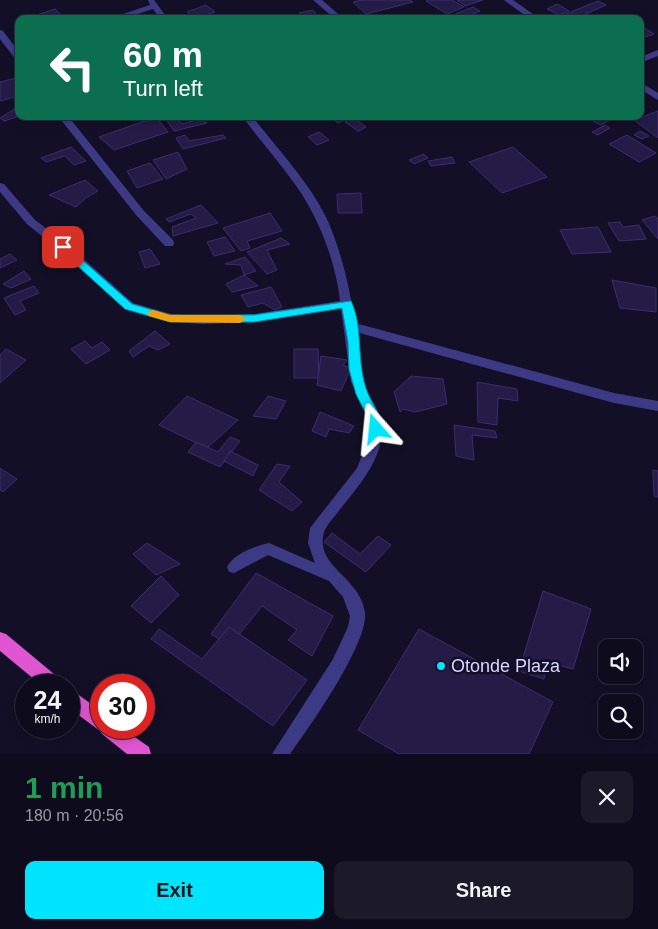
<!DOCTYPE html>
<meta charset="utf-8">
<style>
:root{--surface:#0e0b1c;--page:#1c1929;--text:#f1f3f6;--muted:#9b9ba3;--line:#2e2b3b;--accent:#00e5ff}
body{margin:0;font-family:Arial,sans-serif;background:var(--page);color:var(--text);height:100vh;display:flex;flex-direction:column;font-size:19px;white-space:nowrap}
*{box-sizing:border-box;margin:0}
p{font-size:16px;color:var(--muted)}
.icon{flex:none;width:28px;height:28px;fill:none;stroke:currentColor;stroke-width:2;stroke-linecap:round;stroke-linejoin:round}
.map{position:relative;height:754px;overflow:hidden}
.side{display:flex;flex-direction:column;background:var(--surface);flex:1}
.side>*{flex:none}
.top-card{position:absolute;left:15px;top:15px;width:629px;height:105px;border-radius:10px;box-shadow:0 2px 8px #0003,0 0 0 1px var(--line);background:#0b6e4f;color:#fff;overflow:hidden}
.tools{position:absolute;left:598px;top:639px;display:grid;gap:10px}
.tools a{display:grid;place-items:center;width:45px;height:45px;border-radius:10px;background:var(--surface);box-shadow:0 2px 8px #0003,0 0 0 1px var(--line);font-size:25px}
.speed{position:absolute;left:15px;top:674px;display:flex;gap:10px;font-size:25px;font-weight:700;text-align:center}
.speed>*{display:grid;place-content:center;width:65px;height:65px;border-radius:50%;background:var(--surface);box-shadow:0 2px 8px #0003,0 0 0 1px var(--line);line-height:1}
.speed small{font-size:12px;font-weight:400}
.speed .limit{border:8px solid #d22;background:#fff;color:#111}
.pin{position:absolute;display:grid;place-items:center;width:42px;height:42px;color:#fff;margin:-21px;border-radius:10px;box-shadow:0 2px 8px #0006}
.me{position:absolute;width:55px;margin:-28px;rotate:342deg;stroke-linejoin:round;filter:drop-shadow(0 0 4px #0008)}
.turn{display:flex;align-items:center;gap:18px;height:105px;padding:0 25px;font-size:22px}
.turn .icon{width:65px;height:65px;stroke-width:2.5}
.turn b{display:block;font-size:35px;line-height:42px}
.round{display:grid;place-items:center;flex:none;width:52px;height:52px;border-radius:10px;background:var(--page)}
.head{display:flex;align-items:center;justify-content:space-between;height:85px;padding:0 25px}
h1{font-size:30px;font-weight:700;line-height:38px;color:#1e9e55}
.action{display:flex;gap:10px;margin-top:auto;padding:10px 25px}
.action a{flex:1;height:58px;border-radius:10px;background:var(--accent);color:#111;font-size:20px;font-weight:700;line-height:58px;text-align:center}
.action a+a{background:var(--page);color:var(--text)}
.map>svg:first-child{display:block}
.building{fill:#241b47;stroke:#3b2d73}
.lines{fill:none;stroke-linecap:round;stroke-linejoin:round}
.minor{fill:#3d3a85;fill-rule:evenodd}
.trunk{fill:#e055d1;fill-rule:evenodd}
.route{fill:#00e5ff;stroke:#0095a6}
.slow{fill:#f59e0b}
.poi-dot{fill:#00e5ff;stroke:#130f26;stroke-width:2}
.labels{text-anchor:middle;stroke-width:5;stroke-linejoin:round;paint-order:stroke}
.near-poi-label{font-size:18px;fill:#d9d4ff;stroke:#130f26;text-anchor:start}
</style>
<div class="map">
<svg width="658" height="754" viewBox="0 0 658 754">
<rect width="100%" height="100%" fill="#130f26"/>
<!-- building -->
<g class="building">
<path d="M362,0H410L413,2L366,14L353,2Z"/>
<path d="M430,0H452L464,7L447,14L426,1Z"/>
<path d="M457,0H483L465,6Z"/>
<path d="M598,1L606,5L574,19L561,16Z"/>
<path d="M557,4L569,11L559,15L547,9Z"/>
<path d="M206,5L215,12L196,18L187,12Z"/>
<path d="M473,7L480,11L461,19L448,17Z"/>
<path d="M55,9L66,19L31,17Z"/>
<path d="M313,10L320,19H304L299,13Z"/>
<path d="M640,25L654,34L640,39Z"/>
<path d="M16,78L19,81V96L0,101V82Z"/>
<path d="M19,106L20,116L4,121L0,118Z"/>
<path d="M658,111V138L634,120Z"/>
<path d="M164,116H190L177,119L182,124L199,119L207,123L174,131Z"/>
<path d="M337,116H348L350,118L338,123L332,119Z"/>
<path d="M598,116H617L601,125L591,120Z"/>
<path d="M156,117L168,132L114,150L99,137Z"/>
<path d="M354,118L366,127L358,131L345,122Z"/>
<path d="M605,125L610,128L598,135L592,132Z"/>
<path d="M640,131L649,136L642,139L634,135Z"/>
<path d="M319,132L329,140L317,145L308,137Z"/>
<path d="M185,135L189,141L223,135L226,138L183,149L176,138Z"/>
<path d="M627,135L656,153L639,162L609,144Z"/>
<path d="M71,147L86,161L74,165L65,156L46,162L41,158Z"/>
<path d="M513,147L547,177L502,193L469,162Z"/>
<path d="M178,152L187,169L166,179L153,160Z"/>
<path d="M424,154L428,158L414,164L409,160Z"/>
<path d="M452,157L455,163L431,166L428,161Z"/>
<path d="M150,163L163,179L137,188L127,171Z"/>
<path d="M85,180L98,191L87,197L76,207L49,195Z"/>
<path d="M361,193L362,213H338L337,194Z"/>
<path d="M201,205L218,223L173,236L172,227L196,218L191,214L169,222L166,219Z"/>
<path d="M270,213L282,231L247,241L250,248L241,251L223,228Z"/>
<path d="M655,216L658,219V239L642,220Z"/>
<path d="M620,222L623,227L639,225L646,239L619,241L608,223Z"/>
<path d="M598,227L611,252L572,254L560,230Z"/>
<path d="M225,237L235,251L214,256L207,242Z"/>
<path d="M281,238L290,244L267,250L277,270L267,274L247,252Z"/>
<path d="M150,249L160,264L145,268L139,252Z"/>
<path d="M10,254L17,260L0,268V259Z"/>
<path d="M245,257L256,271L244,275L241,265L225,264Z"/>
<path d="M24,271L31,279L11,288L3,284Z"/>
<path d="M244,275L258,286L232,292L226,284Z"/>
<path d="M612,280L656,288V312L620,308Z"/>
<path d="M34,286L39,293L20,301L26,310L15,315L4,298Z"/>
<path d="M271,287L282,307L275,310L263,303L248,307L241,295Z"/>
<path d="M155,331L170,344L158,350L149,346L133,357L129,351Z"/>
<path d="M85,341L92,348L102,342L110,350L86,364L71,349Z"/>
<path d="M6,349L26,360L0,383V355Z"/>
<path d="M294,349H318L319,378H294Z"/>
<path d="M321,356L347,360L343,365L351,368L341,391L317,385Z"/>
<path d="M411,376L443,379L447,404L415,412L403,409L400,412L394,392Z"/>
<path d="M477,382L517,389L518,401L498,398L497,425L478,422Z"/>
<path d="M187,396L238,420L207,448L159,425Z"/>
<path d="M268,396L286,401L276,419L253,416Z"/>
<path d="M320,412L354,426L349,433L329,429L326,437L312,431Z"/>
<path d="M454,425L495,431L497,438L472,435L474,460L456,456Z"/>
<path d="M230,437L240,441L220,467L188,452L196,442L218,452Z"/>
<path d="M230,451L258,465L253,476L224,461Z"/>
<path d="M277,464L290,466L279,482L302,502L292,511L259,490Z"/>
<path d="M0,468L17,479L3,492L0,490Z"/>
<path d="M653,470L658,471V497L654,496Z"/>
<path d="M332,533L360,554L378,536L391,545L366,572L324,542Z"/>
<path d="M147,543L180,564L156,575L133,554Z"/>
<path d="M256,573L333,616L312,656L288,640L297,630L262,606L230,646L211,634Z"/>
<path d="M161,576L179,595L151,623L131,606Z"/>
<path d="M543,591L591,609L573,669L547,662L544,679L519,671Z"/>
<path d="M229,627L307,680L273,726L151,639L159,629L202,659Z"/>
<path d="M419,629L553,702L529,754H399L358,730Z"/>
</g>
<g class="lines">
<!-- minor -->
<g class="minor">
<path d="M148,0H154L168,19H160L153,9L122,19H108L150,5Z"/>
<path d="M313,0H322L344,19H335Z"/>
<path d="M504,0H513L540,19H530Z"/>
<path d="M0,30L3,31L19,52V61L16,60L0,39Z"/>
<path d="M658,50V56L640,63V57Z"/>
<path d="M640,82L658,93V100L640,89Z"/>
<path d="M58,116H68L144,211L173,240L174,243L173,246H165L136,215Z"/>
<path d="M242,116H252C278,150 314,187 330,226C343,258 350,290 355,323L614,393L658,401V411L614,403L356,332C358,348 359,365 363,381C367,397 383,412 382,430C382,461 356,489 338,512C332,520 324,527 323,537C320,560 341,571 353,587C360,595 366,608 365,618C362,652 311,725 290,754H272L333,659L348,627L350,616L343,597L329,581L268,555L234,573L229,572L227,567C233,554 256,546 269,543L315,563L308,543L310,528L357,468L367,443L369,429L368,418L351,382L341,309L254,322L203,324L171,322L125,309L59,250L27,224L0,192V183L4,184L35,220L67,244L133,303L171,314L203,316L254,314L340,301C336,264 321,224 301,193C283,166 261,142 242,116Z"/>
</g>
<!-- trunk -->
<g class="trunk">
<path d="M0,632L6,634L60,679L63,685H41L0,651Z"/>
<path d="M69,688L101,711V728H122L149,747L151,754H127L102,734L100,731L69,708Z"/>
</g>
</g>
<!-- route -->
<path class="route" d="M63,243L132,304L170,315H254L351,301C365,330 354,368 371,400C376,409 385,422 380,432H372L368,418L356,394L349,369L348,342L342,308L254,322H170L125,309L59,249L58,247Z"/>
<!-- slow -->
<path class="slow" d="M153,310L170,315H240L246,319L240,323L170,322L149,316L147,313Z"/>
<!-- markers -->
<circle class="poi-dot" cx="441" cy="666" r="5"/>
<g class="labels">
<!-- near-poi labels -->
<g class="near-poi-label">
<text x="451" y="672">Otonde Plaza</text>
</g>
</g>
</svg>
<div class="tools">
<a><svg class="icon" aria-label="sound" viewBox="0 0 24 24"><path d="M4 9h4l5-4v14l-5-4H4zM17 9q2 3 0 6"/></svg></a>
<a><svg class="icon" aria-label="search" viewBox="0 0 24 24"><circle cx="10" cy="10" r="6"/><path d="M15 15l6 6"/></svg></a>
</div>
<div class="speed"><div>24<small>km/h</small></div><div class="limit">30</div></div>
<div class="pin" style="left:63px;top:247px;background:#d93025"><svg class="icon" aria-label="arrive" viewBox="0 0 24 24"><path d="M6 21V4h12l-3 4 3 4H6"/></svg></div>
<svg class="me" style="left:376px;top:429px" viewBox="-20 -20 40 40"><path d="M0-17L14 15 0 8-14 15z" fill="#00e5ff" stroke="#fff" stroke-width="4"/></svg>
<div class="top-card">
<div class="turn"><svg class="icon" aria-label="left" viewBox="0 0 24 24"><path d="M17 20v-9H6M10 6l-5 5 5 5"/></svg><div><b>60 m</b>Turn left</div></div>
</div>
</div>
<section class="side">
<div class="head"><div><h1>1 min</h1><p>180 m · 20:56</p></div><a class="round"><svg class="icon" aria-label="close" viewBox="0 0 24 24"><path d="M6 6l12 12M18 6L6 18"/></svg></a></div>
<div class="action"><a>Exit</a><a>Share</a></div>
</section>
